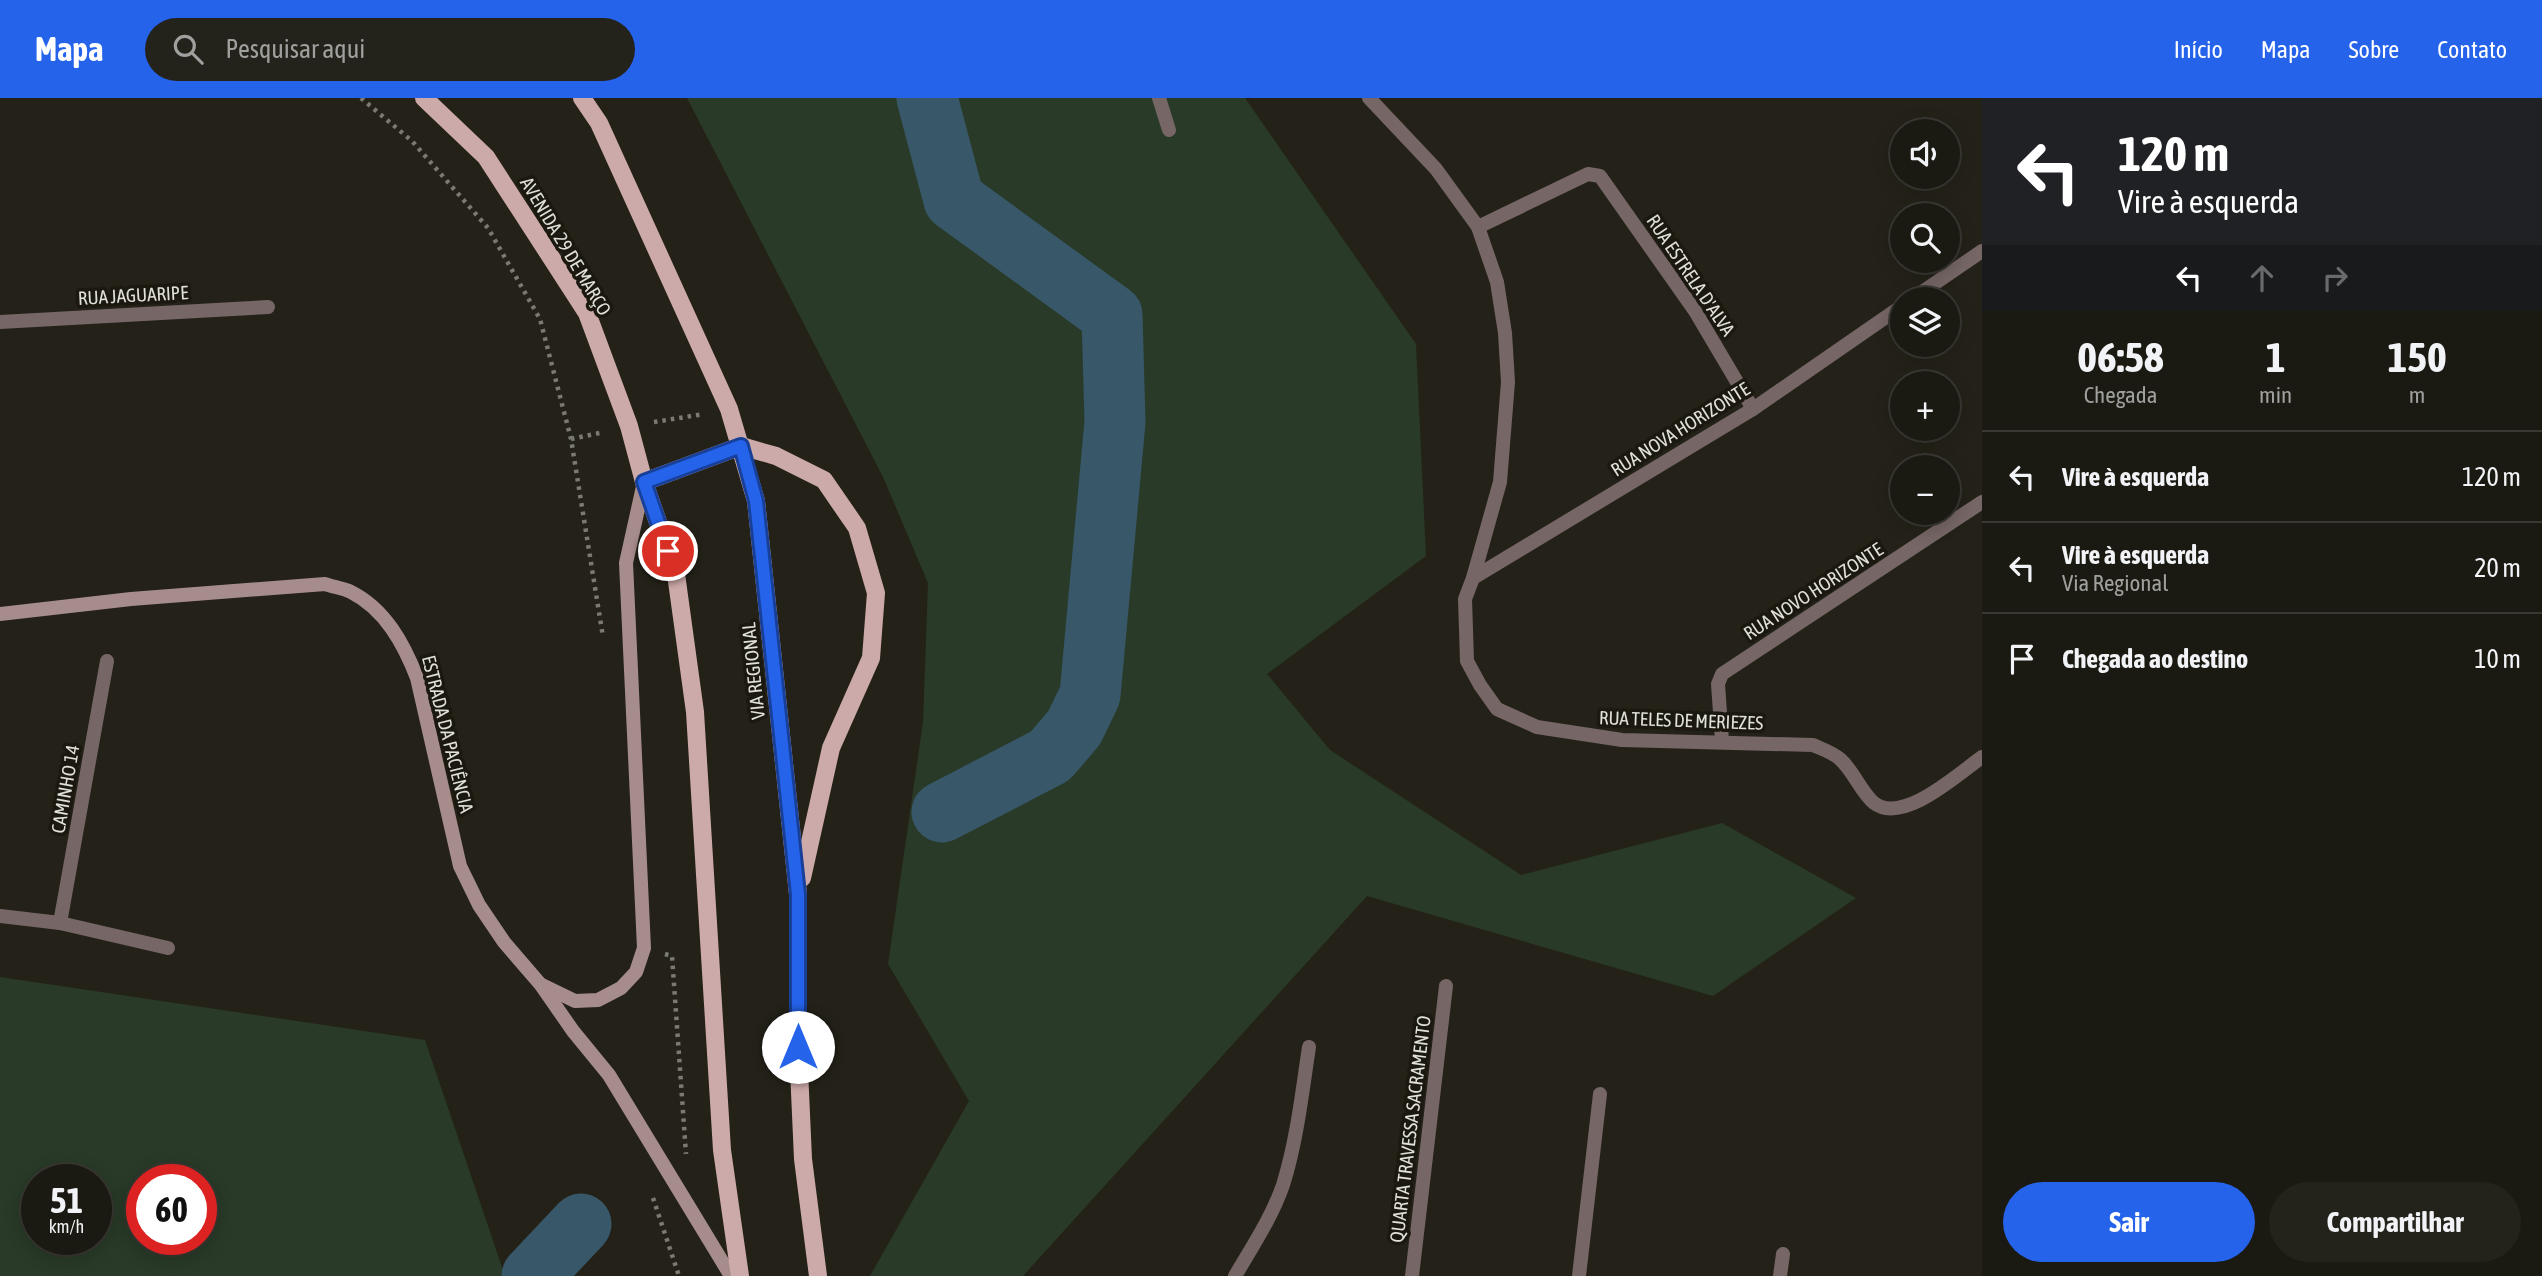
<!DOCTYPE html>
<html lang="pt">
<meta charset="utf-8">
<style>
:root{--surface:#1b1a12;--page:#24231b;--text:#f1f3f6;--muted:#a0a19f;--line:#393832;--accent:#2563eb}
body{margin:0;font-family:"Asap Condensed",sans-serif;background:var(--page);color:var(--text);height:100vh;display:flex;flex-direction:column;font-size:26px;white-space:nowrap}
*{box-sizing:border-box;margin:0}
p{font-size:23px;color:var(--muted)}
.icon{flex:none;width:38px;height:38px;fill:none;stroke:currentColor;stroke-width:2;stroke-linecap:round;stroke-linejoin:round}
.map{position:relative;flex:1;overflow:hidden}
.sheet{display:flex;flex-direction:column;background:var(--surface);width:560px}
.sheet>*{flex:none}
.guide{background:#202124;color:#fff;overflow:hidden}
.fabs{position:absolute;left:1890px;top:21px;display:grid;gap:14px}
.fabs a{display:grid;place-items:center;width:70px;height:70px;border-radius:50%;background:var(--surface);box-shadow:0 4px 18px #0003,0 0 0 2px var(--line);font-size:35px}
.speed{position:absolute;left:21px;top:1066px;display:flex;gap:14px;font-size:35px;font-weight:700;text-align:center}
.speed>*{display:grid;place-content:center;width:91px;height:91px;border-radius:50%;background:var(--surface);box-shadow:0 4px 18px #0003,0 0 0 2px var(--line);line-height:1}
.speed small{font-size:18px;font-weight:400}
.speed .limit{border:10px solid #d22;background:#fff;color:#111}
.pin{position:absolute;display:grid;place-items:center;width:60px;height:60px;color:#fff;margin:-30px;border:4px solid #fff;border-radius:50%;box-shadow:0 2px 7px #0007}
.me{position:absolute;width:77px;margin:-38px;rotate:0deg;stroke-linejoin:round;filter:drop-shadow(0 0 5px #0008)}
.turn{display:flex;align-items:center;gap:24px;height:147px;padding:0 21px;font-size:32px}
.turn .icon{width:91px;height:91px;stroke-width:2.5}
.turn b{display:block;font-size:49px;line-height:60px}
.lanes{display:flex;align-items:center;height:66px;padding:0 21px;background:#0003;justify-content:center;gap:35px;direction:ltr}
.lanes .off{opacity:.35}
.eta{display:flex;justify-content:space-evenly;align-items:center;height:119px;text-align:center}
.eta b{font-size:42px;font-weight:700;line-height:49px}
.action{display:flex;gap:14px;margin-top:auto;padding:14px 21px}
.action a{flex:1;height:80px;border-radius:42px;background:var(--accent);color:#fff;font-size:28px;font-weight:700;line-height:80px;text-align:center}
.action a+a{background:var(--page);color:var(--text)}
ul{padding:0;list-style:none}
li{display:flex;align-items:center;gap:21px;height:91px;padding:0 21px;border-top:2px solid var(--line)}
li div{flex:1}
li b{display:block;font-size:26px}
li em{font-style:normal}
header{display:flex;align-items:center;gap:42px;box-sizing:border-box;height:98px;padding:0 35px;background:var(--accent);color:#fff}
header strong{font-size:33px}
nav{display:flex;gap:38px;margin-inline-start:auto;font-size:24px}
.search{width:490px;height:63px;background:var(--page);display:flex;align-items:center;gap:18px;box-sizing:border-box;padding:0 24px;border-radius:38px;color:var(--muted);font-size:26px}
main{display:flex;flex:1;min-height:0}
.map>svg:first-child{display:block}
.green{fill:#293a28;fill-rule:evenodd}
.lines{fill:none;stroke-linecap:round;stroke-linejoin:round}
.river{stroke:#385869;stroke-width:61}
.path{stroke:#7b7a71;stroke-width:4.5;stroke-dasharray:3.5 5;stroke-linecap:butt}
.minor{stroke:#766666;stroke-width:14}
.secondary{stroke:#a78c8c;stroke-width:14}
.primary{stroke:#cdaaaa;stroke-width:18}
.route-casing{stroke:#184099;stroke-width:18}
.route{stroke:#2563eb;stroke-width:12}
.labels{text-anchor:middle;stroke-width:7;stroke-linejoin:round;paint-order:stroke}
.street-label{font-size:19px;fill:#e1e0d9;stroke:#1b190f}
</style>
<header>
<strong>Mapa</strong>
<div class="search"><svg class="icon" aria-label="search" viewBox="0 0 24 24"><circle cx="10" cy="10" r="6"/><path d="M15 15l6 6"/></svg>Pesquisar aqui</div>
<nav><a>Início</a><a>Mapa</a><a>Sobre</a><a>Contato</a></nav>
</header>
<main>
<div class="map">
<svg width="1982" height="1178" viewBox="0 0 1982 1178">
<rect width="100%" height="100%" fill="#242218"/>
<!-- green -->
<g class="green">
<path d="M687,0H1245L1416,246L1426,458L1267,576L1330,652L1521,777L1722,725L1856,800L1713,898L1367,798L1023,1178H870L969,1003L888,866L923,624L928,485L883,379Z"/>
<path d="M0,879L425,942L505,1178H0ZM37,1082H96V1141H37ZM142,1082H201V1141H142Z"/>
</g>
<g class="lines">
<!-- river -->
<g class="river">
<path d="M927,0L954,102L1112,217L1115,324L1090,597L1074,630L1050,658L942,714"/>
<path d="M532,1178L581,1126"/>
</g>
<!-- path -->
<g class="path">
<path d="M361,0L412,43L488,130L540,221L571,341L603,539"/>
<path d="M654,324L704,316"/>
<path d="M571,341L604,334"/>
<path d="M665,856L672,858L686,1056"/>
<path d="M653,1100L679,1178"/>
</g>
<!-- minor -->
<g class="minor">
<path d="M1159,0L1169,32"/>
<path d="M1369,0L1436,71L1478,129L1497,184L1505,235L1508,284L1500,384L1473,480L1465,501L1467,563L1480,587L1497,611L1537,629L1622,642L1813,647C1822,651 1834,655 1841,662C1854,674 1861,694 1874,705C1903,727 1958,676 1982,659"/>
<path d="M1478,129L1588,76L1600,78L1695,213L1753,311"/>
<path d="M1912,201L1982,153"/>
<path d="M0,224L268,209"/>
<path d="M1473,480L1753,311L1902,208"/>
<path d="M1722,643L1718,586L1722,576L1982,404"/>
<path d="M0,818L60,825L168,850"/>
<path d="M60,825L107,563"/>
<path d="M1235,1178C1252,1149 1272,1119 1283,1087C1297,1042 1302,995 1309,949"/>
<path d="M1412,1178L1446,888"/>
<path d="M1579,1178L1600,996"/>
<path d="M1780,1178L1783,1156"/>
</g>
<!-- secondary -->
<g class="secondary">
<path d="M0,516L131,501L325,486C333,489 343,490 351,494C385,511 404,546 417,580L460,768L479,807L504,844L541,887L573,933L609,977L731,1178"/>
<path d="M542,887L575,903L598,902L621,890L636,874L644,850L626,465L644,384"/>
</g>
<!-- primary -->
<g class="primary">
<path d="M424,0L486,59L587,215L629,328L644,384L676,476L695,614L722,1052L740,1178"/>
<path d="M582,0L599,25L729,311L756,403L798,796V949L803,1061L818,1178"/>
<path d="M644,384L741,348L776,358L824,382L857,430L876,495L871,560L831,650L802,780"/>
</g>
</g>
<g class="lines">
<!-- route casing -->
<g class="route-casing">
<path id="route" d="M668,453L644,384L741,348L756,403L798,796V949"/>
</g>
<!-- route -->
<use href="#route" class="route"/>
</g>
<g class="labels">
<!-- street labels -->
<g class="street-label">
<text transform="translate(566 148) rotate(59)" y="7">AVENIDA 29 DE MARÇO</text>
<text transform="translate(1691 177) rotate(56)" y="7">RUA ESTRELA D'ALVA</text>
<text transform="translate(133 197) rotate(-3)" y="7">RUA JAGUARIPE</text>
<text transform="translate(1680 331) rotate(-32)" y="7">RUA NOVA HORIZONTE</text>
<text transform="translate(1813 493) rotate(-33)" y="7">RUA NOVO HORIZONTE</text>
<text transform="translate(753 573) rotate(-96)" y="7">VIA REGIONAL</text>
<text transform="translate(1681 622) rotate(2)" y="7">RUA TELES DE MERIEZES</text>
<text transform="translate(448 636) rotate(76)" y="7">ESTRADA DA PACIÊNCIA</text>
<text transform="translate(65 691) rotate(-80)" y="7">CAMINHO 14</text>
<text transform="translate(1410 1031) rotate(-83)" y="7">QUARTA TRAVESSA SACRAMENTO</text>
</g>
</g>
</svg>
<div class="fabs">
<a><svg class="icon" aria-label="sound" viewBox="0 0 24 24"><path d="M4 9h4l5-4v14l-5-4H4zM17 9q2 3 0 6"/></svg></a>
<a><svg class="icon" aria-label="search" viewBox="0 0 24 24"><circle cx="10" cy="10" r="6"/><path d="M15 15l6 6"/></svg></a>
<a><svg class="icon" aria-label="layers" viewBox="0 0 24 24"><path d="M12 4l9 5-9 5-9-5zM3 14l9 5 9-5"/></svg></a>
<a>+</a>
<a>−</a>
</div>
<div class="speed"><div>51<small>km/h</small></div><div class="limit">60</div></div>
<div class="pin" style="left:668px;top:453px;background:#d93025"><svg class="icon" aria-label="arrive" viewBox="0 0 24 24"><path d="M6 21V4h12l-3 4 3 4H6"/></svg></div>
<svg class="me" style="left:798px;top:949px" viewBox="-20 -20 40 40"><circle r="19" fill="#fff"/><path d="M0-13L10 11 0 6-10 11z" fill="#2563eb"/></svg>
</div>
<section class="sheet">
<div class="guide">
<div class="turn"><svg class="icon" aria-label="left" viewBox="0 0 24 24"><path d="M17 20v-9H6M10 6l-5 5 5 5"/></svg><div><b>120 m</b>Vire à esquerda</div></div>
<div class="lanes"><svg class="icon" aria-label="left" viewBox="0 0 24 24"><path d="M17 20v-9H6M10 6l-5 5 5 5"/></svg><svg class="icon off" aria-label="ahead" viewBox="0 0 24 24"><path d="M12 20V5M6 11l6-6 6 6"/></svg><svg class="icon off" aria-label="right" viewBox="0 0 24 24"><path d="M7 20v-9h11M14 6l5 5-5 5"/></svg></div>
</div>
<div class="eta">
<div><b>06:58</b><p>Chegada</p></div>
<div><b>1</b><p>min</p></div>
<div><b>150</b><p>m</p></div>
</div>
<ul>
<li><svg class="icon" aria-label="left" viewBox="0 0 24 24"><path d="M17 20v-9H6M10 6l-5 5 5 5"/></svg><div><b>Vire à esquerda</b></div><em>120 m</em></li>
<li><svg class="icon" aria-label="left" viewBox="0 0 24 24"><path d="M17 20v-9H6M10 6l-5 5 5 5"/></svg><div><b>Vire à esquerda</b><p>Via Regional</p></div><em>20 m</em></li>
<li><svg class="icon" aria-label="arrive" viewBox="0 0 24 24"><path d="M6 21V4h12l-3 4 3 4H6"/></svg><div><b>Chegada ao destino</b></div><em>10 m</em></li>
</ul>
<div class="action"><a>Sair</a><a>Compartilhar</a></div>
</section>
</main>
